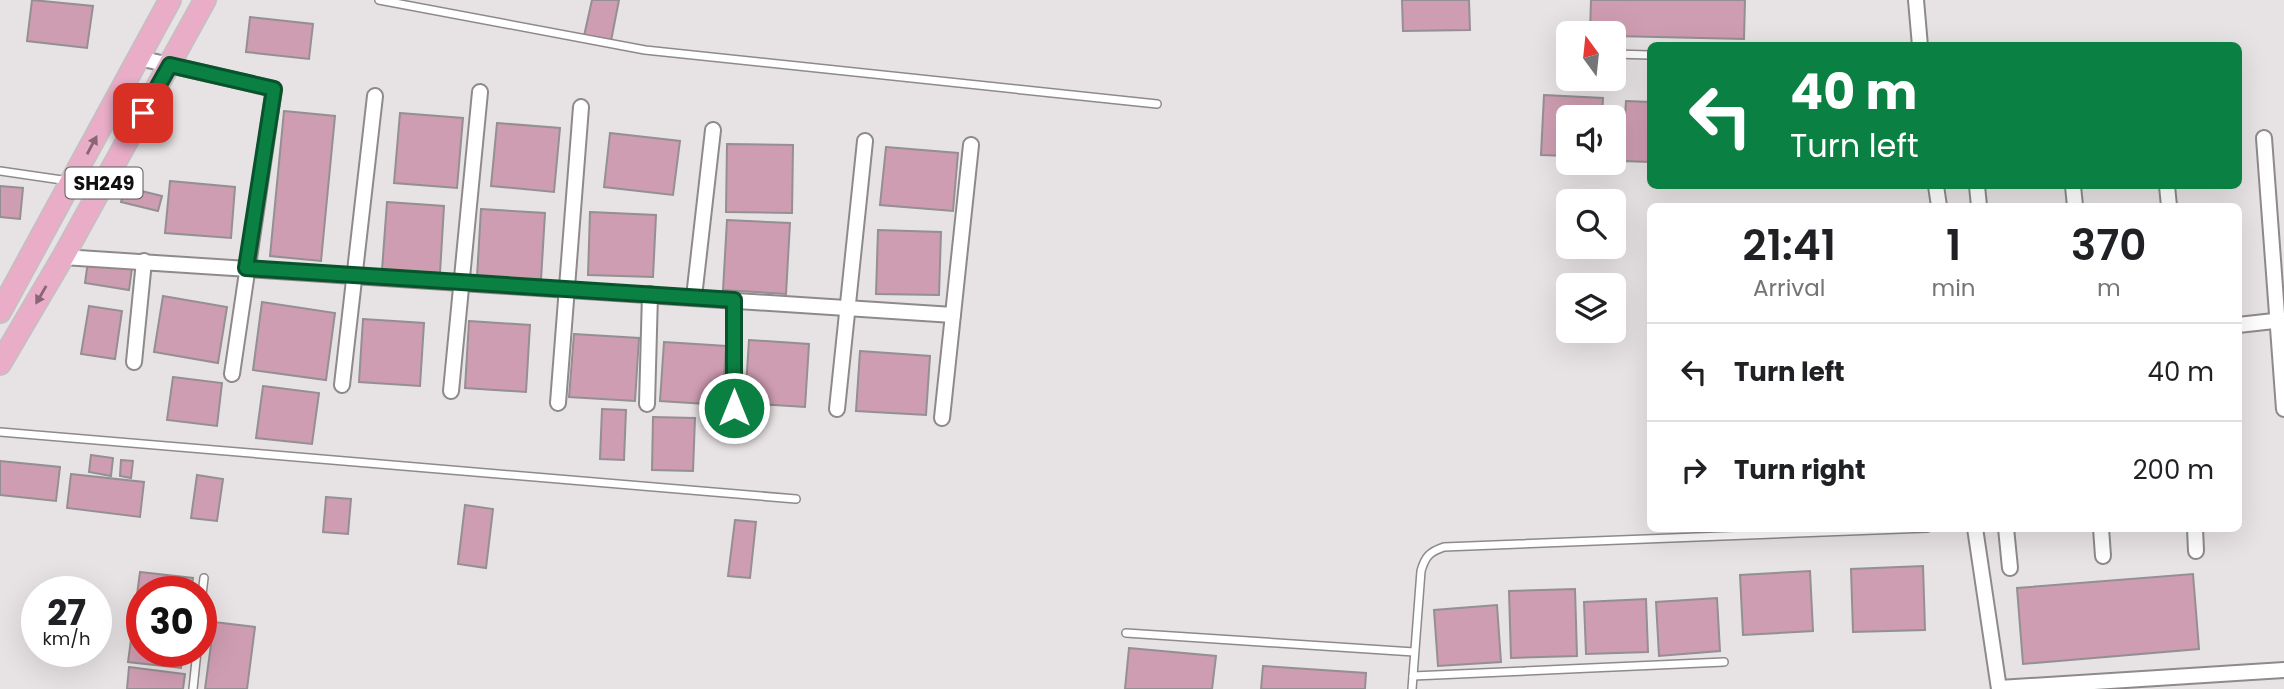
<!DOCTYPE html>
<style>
:root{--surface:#fff;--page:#f2f2f2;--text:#202124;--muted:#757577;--line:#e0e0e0}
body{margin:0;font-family:Poppins,sans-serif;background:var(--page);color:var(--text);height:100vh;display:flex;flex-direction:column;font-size:26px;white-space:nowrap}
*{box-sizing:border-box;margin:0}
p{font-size:23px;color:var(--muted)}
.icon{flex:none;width:38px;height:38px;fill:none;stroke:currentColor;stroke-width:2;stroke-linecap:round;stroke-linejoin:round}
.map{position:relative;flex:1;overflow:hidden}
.side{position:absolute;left:1647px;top:203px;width:595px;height:329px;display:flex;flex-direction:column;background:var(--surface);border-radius:10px;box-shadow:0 7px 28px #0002}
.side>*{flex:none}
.guide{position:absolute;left:1647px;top:42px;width:595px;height:147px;border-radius:10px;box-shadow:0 7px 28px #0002;background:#0b8043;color:#fff;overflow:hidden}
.needle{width:46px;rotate:345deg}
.fabs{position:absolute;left:1556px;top:21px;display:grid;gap:14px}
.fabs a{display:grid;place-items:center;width:70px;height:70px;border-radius:10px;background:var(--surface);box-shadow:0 7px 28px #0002;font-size:35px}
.speed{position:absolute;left:21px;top:576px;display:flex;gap:14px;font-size:35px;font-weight:700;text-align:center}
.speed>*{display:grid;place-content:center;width:91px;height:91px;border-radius:50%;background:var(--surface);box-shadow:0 7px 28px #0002;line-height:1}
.speed small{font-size:18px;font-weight:400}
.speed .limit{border:10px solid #d22;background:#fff;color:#111}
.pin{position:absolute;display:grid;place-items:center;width:60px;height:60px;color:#fff;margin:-30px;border-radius:14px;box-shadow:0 4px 10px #0006}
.me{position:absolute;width:77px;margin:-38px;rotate:0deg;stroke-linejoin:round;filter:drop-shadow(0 0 5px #0008)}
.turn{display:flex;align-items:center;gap:24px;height:147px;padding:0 28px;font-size:32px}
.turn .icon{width:91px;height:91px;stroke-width:2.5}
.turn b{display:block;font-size:49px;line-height:60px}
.eta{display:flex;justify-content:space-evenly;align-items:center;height:119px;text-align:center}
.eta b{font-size:42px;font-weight:600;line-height:49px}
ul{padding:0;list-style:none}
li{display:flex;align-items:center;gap:21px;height:98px;padding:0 28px;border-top:2px solid var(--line)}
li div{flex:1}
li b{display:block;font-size:26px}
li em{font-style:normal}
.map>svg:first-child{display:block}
.building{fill:#cf9db1;stroke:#948f91;stroke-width:2}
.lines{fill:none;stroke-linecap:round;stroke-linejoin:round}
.service-casing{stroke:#8e8a8b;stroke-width:10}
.minor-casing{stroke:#8e8a8b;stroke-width:18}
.primary-casing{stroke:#c1c1c1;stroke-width:24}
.service{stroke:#fff;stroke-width:7}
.minor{stroke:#fff;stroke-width:14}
.primary{stroke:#e9adc8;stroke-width:21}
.oneway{fill:#886675}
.route-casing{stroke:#07532c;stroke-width:18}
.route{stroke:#0b8043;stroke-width:12}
.labels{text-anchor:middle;stroke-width:5;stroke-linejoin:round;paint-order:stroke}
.shield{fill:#fff;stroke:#585758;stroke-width:2}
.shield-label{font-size:19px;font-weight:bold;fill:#110f10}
</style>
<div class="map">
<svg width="2284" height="689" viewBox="0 0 2284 689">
<rect width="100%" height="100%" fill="#e7e2e4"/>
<!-- building -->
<g class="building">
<path d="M32,0L93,6L87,48L27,41Z"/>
<path d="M592,0H619L611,41L584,36Z"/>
<path d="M1402,0H1469L1470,30L1403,31Z"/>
<path d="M1591,0H1745L1744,39L1614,36V33H1590Z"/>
<path d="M250,17L313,24L309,59L246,52Z"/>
<path d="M1544,95L1603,98L1602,117H1568V156L1541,155Z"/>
<path d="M1626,101L1650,102V162L1622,161Z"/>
<path d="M284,111L335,116L321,261L270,256Z"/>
<path d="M400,113L463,118L457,188L394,183Z"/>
<path d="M497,123L560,128L554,192L491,186Z"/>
<path d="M610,133L680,141L673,195L604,187Z"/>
<path d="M727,144L793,145L792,213L726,212Z"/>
<path d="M886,147L958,153L953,211L880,205Z"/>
<path d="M170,181L235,187L231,238L165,233Z"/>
<path d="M0,186L23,188L20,219L0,217Z"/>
<path d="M125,187L162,196L158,211L121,202Z"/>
<path d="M387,202L444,206L440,273L382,270Z"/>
<path d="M481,209L545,213L541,280L477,277Z"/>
<path d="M590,212L656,215L653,277L588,275Z"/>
<path d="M727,220L790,223L786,294L723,290Z"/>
<path d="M878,230L941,232L939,295L876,294Z"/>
<path d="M88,261L132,268L129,290L85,283Z"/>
<path d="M163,296L227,307L218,363L154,352Z"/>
<path d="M262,302L335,313L326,380L253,370Z"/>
<path d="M89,306L122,311L115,359L81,354Z"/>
<path d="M363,319L424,323L420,386L359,382Z"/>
<path d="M469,321L530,325L526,392L465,388Z"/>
<path d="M574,334L639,338L635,401L569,397Z"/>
<path d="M749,340L809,344L805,407L745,403Z"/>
<path d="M664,342L726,346L722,405L660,401Z"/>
<path d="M860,351L930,356L926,415L856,411Z"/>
<path d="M173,377L222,383L217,426L167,420Z"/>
<path d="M263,386L319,393L312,444L256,438Z"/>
<path d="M602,409L626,410L624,460L600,459Z"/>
<path d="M653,417L695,418L693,471L652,470Z"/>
<path d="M91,455L113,458L111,476L89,472Z"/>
<path d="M121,460L133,461L131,478L120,476Z"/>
<path d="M0,461L60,467L56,501L0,495Z"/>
<path d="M71,474L144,482L140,517L67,508Z"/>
<path d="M197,475L223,479L217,521L191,518Z"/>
<path d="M326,497L351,499L348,534L323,532Z"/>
<path d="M465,505L493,509L486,568L458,564Z"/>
<path d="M735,520L756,522L750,578L728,576Z"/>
<path d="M1923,566L1925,630L1853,632L1851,569Z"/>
<path d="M1810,571L1813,631L1743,635L1740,575Z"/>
<path d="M140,572L193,578L191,592H142V651H183L181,668L128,662Z"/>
<path d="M2193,574L2199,649L2023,664L2017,588Z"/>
<path d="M1575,589L1577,656L1511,658L1509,591Z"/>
<path d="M1717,598L1720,651L1659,656L1656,602Z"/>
<path d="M1646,599L1648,652L1586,654L1584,602Z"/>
<path d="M1497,605L1501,662L1438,666L1434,610Z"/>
<path d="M214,622L255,627L247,689H205Z"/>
<path d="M1129,648L1216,656L1212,689H1125Z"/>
<path d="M1263,666L1366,673L1365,689H1261Z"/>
<path d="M129,667L185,674L183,689H127Z"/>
</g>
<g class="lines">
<!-- service casing -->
<g class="service-casing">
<g id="service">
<path d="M379,0L645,50L1157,104"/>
<path d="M1614,54L1650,55"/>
<path d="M0,171L69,181"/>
<path d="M0,432L796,499"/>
<path d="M201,603L204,578"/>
<path d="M1126,633L1414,652"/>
<path d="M1413,676L1724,662"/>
<path d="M193,689L197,651"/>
<path d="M1412,689L1421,571C1425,557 1429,552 1444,547L1927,528"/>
</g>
</g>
<!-- minor casing -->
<g class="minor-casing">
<g id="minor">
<path d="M1916,0L1920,46"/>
<path d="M139,58L274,89L232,374"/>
<path d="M2264,138L2284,409"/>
<path d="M1936,186L1939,206"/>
<path d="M1977,186L1979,206"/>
<path d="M2073,186L2075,206"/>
<path d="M2167,186L2169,206"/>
<path d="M63,257L953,315"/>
<path d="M694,297L713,130"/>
<path d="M2238,325L2283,320"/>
<path d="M134,362L144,261"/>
<path d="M342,385L375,96"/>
<path d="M451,391L480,92"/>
<path d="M558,403L581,107"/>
<path d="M647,404L650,294"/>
<path d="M734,408V300"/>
<path d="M837,409L865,141"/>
<path d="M942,418L971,145"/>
<path d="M1975,528L1999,689"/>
<path d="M2006,528L2010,568"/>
<path d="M2101,528L2103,556"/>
<path d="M2195,528L2196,551"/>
<path d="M1999,688L2284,670"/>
</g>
</g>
<!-- primary casing -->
<g class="primary-casing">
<g id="primary">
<path d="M0,312L170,0"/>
<path d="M0,364L63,257L205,0"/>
</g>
</g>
<!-- service -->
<use href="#service" class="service"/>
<!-- minor -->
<use href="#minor" class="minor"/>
<!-- primary -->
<use href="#primary" class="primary"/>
</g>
<!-- one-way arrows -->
<defs><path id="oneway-solid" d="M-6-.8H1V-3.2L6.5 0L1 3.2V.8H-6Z" transform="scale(1.75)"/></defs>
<g class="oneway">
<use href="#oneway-solid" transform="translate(92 145) rotate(-62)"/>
<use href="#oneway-solid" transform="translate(41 295) rotate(120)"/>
</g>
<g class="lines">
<!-- route casing -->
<g class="route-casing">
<path id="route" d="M143,113L170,65L274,89L246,268L734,300V408"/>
</g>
<!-- route -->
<use href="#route" class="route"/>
</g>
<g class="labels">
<!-- shield labels -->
<rect class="shield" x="65.5" y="167.5" width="77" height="31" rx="5"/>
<g class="shield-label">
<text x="104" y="190">SH249</text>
</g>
</g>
</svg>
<div class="fabs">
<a><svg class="needle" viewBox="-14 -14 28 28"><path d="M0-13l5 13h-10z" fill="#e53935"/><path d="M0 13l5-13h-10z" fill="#757577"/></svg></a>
<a><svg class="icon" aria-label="sound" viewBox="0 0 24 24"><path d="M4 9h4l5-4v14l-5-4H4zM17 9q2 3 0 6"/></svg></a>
<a><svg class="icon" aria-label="search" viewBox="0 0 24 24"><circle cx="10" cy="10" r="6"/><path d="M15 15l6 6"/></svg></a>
<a><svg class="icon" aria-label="layers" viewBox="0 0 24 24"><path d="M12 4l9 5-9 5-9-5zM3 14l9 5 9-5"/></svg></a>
</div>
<div class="speed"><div>27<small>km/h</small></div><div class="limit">30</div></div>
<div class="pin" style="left:143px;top:113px;background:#d93025"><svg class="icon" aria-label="arrive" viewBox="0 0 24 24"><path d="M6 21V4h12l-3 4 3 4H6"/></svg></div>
<svg class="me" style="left:734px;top:408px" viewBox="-20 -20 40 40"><circle r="17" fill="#0b8043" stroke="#fff" stroke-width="3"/><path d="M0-11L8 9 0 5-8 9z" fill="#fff"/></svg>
<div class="guide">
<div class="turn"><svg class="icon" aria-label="left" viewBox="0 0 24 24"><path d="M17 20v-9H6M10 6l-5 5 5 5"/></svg><div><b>40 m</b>Turn left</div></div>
</div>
<section class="side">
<div class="eta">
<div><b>21:41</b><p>Arrival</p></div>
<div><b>1</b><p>min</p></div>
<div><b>370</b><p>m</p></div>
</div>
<ul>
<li><svg class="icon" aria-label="left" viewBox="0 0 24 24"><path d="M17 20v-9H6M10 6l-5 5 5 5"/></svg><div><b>Turn left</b></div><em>40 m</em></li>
<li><svg class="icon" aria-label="right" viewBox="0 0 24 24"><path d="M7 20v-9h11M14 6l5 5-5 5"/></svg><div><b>Turn right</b></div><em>200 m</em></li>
</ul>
</section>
</div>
